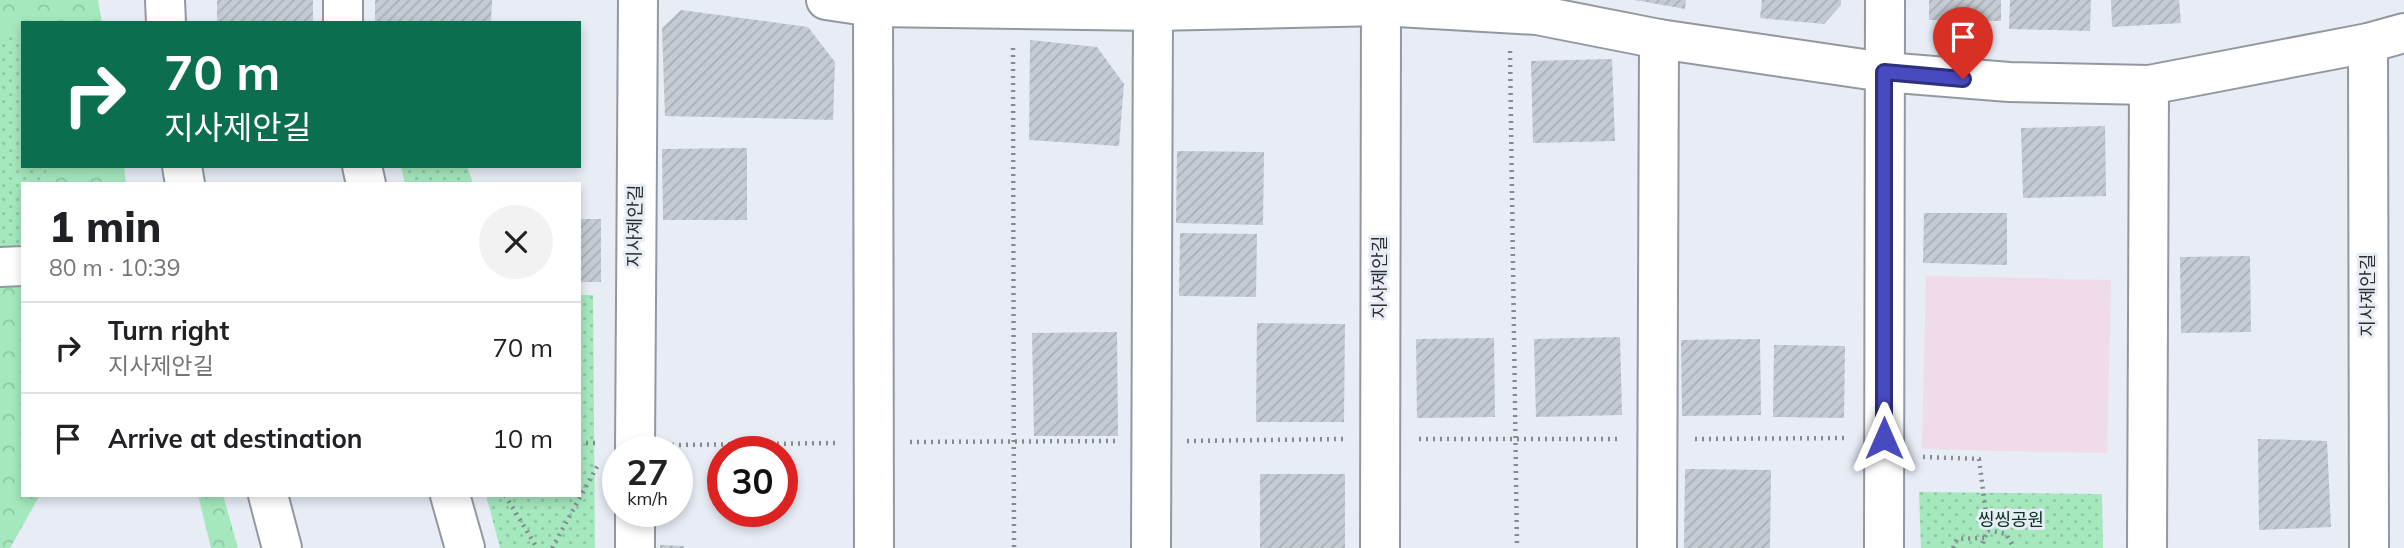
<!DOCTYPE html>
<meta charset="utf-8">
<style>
:root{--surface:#fff;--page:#f2f2f2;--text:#202124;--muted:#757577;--line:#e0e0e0}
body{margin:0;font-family:Mulish,"Noto Sans KR",sans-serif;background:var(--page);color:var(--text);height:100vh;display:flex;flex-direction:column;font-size:26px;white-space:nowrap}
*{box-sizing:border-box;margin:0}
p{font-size:23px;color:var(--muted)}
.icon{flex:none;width:38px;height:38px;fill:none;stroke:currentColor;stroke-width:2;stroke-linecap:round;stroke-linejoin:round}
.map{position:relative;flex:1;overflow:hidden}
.details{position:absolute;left:21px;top:182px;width:560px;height:315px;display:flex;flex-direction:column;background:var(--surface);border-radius:0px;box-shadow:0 4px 10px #0003}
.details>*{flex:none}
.banner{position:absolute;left:21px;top:21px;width:560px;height:147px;border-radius:0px;box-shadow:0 4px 10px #0003;background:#0b6e4f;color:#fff;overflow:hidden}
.speed{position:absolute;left:602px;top:436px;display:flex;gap:14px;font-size:35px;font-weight:700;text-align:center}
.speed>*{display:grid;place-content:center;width:91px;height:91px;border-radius:50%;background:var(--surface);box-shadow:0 4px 10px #0003;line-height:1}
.speed small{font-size:18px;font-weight:400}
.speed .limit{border:10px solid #d22;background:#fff;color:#111}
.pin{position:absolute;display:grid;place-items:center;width:60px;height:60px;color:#fff;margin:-72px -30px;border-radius:50% 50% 50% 0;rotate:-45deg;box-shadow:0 0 7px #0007}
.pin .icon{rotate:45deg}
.me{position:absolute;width:77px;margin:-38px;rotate:0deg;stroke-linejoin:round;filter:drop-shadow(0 0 5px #0008)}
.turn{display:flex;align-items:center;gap:24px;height:147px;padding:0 28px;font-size:32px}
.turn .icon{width:91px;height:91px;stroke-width:2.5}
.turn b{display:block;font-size:49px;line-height:60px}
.round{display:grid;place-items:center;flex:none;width:74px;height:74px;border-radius:37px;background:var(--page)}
.summary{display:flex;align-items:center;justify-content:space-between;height:119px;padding:0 28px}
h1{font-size:42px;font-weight:800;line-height:52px}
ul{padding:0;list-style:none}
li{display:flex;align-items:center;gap:21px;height:91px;padding:0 28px;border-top:2px solid var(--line)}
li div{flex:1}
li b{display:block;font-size:26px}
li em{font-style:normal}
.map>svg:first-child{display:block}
.education{fill:#efdbea}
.grass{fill:url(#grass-dots)}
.forest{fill:url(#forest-crowns)}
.building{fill:url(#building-hatch)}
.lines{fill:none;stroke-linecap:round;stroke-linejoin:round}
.minor-casing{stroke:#9398a0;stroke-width:42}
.path{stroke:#868a90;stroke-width:4.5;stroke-dasharray:2 5;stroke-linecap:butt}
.minor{stroke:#fff;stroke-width:38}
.route-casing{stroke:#2f307d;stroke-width:18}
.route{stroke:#484ac0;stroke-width:12}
.labels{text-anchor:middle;stroke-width:6;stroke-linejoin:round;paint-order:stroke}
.street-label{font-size:18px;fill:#2b2d30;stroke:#e7ecf5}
.park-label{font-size:18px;fill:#05331d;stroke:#e7ecf5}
</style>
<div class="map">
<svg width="2404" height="548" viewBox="0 0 2404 548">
<defs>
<pattern id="grass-dots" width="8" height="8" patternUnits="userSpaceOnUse" patternTransform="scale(1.75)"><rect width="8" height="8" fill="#a5e8be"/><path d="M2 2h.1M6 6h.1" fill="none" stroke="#8ec7a4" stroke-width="1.8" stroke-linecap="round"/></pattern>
<pattern id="forest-crowns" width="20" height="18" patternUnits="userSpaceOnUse" patternTransform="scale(1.75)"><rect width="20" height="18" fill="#a5e8be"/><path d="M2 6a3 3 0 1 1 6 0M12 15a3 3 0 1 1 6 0" fill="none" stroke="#8ec7a4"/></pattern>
<pattern id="building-hatch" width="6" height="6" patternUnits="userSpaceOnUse" patternTransform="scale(1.75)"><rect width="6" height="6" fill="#c5cbd3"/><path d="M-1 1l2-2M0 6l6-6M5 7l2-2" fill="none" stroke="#a9afb5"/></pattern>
</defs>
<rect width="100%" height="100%" fill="#e7ecf5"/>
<!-- education -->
<path class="education" d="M1926,276L2111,280L2107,453L1922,449Z"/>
<!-- grass -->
<g class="grass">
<path d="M0,35H23V166H48L43,184H23V244L0,248Z"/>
<path d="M401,166H467L473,184H405Z"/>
<path d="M579,295H593L595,548H500L486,495H579Z"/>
<path d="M1919,492L2102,494L2103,548H1921Z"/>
</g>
<!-- forest -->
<g class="forest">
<path d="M0,0H98L102,23H23V35H0Z"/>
<path d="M48,166H124L126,184H43Z"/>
<path d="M0,285H23V495H40L10,548H0Z"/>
<path d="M198,495H223L238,548H211Z"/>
</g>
<!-- building -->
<g class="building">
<rect x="217" y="0" width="96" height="23"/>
<path d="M375,0H492L491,23H375Z"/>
<path d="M1635,0H1686L1685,9Z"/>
<path d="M1762,0H1841V5L1824,24L1760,18Z"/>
<path d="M1929,0H2001V21L1929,20Z"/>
<path d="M2010,0H2091L2090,31L2009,29Z"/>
<path d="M2111,0H2179L2181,23L2112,27Z"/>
<path d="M681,10L808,27L835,62L833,120L665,116L662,28Z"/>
<path d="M1030,40L1097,47L1124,84L1119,146L1029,140Z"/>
<path d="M1612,59L1615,141L1533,143L1531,61Z"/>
<path d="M2105,126L2106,196L2023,198L2021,128Z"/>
<path d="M747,148V220H663L662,149Z"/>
<path d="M1177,151L1264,152L1263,225L1176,223Z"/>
<path d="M1924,213H2007V265L1923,263Z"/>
<rect x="579" y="219" width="22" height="63"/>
<path d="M1180,233L1257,234L1256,297L1179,296Z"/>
<path d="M2250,256L2251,332L2181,333L2180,257Z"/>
<path d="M1257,323L1345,324L1344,422H1256Z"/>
<path d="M1117,332L1118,436H1034L1032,333Z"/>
<path d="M1620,337L1622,415L1536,417L1534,339Z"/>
<path d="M1494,338L1495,417L1417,418L1416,339Z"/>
<path d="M1760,339L1761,415L1682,416L1681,340Z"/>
<path d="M1774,345L1845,346L1844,418L1773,417Z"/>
<path d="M2258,439L2327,441L2331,527L2259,530Z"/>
<path d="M1685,469L1771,470L1770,548H1684Z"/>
<rect x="1260" y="474" width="85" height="74"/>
<path d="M660,545L684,546V548H660Z"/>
</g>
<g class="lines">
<!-- minor casing -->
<g class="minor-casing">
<g id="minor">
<path d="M165,0L166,23"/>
<path d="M826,0L873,7L1153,11L1381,6L1537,15L1659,39L1884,72L2009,82L2149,85L2368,43L2404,33"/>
<path d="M873,0L874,548"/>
<path d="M343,23V0"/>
<path d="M2368,43L2369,548"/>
<path d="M182,166L185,184"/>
<path d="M362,166L366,184"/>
<path d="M0,267L23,266"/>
<path d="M635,452L638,0"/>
<path d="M268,495L282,548"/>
<path d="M450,495L465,548"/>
<path d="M635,511V548"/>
<path d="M1151,548L1153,11"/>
<path d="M1380,548L1381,6"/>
<path d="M1657,548L1659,39"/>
<path d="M1884,548L1885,0"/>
<path d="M2147,548L2149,85"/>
</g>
</g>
<!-- path -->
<g class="path">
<path d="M1013,48L1014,548"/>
<path d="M1510,51L1517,548"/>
<path d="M1419,439H1620"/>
<path d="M1695,439L1848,438"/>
<path d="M1187,441L1343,439"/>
<path d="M910,442L1115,441"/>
<path d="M579,443H599"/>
<path d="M672,445L838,443"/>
<path d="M1923,457L1979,459L1988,530L1980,548"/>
<path d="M505,495L537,548"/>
<path d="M1988,530L2006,534L2014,548"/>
<path d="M552,548L599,463"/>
<path d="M1953,548L1957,539L1985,538"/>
</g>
<!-- minor -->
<use href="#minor" class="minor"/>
</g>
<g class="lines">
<!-- route casing -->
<g class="route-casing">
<path id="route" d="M1884,438V72L1963,79"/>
</g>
<!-- route -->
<use href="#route" class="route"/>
</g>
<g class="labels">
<!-- street labels -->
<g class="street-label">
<text transform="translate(635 226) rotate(-89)" y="6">지사제안길</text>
<text transform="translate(1380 277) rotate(-90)" y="6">지사제안길</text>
<text transform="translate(2368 295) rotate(-90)" y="6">지사제안길</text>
</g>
<!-- park labels -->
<g class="park-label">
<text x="2011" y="526">씽씽공원</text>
</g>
</g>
</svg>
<div class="speed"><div>27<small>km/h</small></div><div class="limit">30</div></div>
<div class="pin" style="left:1963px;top:79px;background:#d93025"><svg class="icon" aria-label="arrive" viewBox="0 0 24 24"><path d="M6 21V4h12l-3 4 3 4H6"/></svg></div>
<svg class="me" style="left:1884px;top:438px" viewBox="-20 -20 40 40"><path d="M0-17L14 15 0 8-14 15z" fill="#484ac0" stroke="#fff" stroke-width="4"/></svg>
<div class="banner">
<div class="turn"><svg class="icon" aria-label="right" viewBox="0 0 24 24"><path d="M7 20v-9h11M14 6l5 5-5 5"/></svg><div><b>70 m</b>지사제안길</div></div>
</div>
<section class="details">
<div class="summary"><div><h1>1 min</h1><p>80 m · 10:39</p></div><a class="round"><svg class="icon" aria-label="close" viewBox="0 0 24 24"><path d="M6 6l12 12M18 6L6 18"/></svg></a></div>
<ul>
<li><svg class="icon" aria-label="right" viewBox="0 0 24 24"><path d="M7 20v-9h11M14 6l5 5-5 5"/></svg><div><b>Turn right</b><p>지사제안길</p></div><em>70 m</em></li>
<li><svg class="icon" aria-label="arrive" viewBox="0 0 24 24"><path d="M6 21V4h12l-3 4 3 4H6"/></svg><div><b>Arrive at destination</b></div><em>10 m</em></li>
</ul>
</section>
</div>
